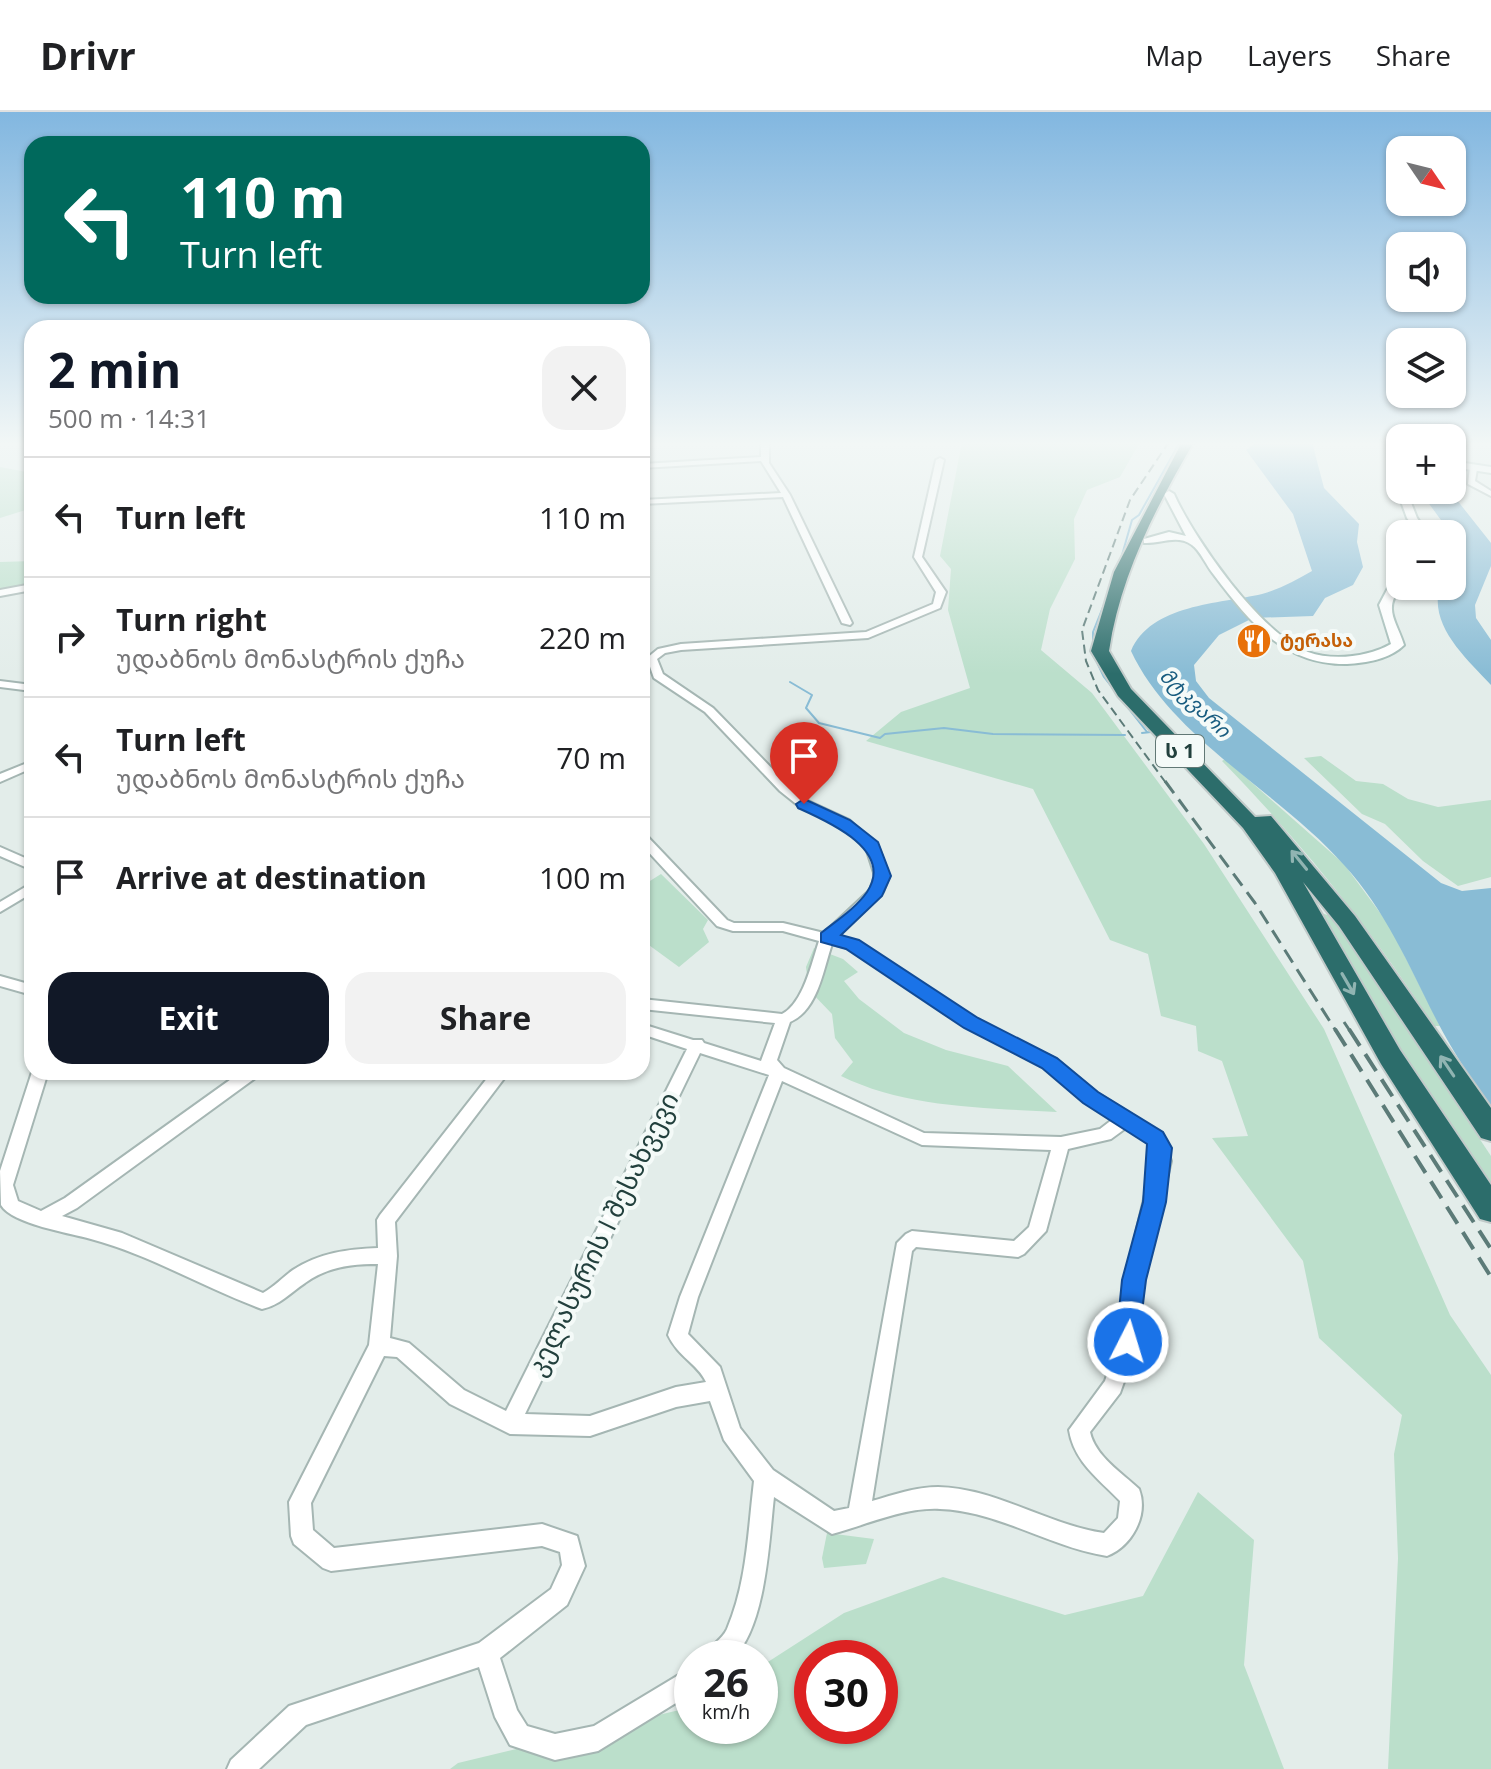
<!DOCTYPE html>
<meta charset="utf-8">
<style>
:root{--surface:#fff;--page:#f2f2f2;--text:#202124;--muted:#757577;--line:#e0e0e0;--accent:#111827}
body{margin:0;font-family:"Open Sans","Noto Sans Georgian",sans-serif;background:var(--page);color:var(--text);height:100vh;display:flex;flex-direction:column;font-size:30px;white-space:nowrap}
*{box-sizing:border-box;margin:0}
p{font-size:26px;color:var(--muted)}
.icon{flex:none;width:44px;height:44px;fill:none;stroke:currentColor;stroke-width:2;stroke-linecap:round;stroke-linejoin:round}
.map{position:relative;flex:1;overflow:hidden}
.panel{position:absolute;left:24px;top:208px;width:626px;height:760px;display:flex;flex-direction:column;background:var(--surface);border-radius:24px;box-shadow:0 2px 6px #0004}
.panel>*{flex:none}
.top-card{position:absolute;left:24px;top:24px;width:626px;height:168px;border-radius:24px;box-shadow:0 2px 6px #0004;background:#00695c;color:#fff;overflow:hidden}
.needle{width:52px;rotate:125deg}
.buttons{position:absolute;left:1386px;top:24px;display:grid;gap:16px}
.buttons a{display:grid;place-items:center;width:80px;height:80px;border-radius:16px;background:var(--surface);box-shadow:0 2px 6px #0004;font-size:40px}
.speed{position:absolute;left:674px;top:1528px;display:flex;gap:16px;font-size:40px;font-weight:700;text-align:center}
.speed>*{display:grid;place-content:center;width:104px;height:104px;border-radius:50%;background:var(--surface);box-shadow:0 2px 6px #0004;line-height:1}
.speed small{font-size:20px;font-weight:400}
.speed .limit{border:12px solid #d22;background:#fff;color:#111}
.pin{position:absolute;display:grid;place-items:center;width:68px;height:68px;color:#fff;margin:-82px -34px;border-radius:50% 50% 50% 0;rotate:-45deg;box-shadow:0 0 8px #0007}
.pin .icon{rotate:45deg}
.me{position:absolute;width:88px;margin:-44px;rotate:5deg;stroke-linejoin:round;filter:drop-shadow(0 0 6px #0008)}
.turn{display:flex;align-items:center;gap:28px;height:168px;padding:0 24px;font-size:36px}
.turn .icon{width:104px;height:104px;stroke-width:2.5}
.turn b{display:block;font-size:56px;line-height:68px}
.round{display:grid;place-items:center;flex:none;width:84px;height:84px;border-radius:24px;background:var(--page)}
.headline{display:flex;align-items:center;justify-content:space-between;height:136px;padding:0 24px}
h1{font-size:48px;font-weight:700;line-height:60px;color:var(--accent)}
.primary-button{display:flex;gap:16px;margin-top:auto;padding:16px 24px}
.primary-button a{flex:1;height:92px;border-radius:24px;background:var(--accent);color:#fff;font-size:32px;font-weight:700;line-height:92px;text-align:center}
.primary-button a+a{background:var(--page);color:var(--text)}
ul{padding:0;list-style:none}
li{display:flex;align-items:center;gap:24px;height:120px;padding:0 24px;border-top:2px solid var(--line)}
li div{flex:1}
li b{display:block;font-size:30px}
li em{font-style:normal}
header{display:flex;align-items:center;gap:48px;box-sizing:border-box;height:112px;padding:0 40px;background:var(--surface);border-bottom:2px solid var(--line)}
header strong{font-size:38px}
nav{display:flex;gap:44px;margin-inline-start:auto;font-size:28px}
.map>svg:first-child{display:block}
.green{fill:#bbdfcb;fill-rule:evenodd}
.water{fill:#89bcd5}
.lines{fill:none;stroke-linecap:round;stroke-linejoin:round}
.stream{stroke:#89bcd5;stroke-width:2}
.street-casing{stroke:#a5b6b3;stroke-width:4}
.secondary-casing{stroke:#a1bab5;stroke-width:4}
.highway-casing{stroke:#c1cac9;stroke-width:4}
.street{fill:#fff;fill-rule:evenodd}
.secondary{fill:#fff;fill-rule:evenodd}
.highway{fill:#2c6d6b;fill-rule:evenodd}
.rail-far2{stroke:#5c7b78;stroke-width:2;stroke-dasharray:9 5;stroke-linecap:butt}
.rail-far1{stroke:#5c7b78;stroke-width:3;stroke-dasharray:15 8;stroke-linecap:butt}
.rail{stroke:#5c7b78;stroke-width:4;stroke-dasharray:20 10;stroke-linecap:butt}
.oneway{stroke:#90b4b2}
.route{fill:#1a73e8;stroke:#114b97;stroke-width:2}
.labels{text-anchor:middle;stroke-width:8;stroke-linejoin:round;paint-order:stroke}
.far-food-label{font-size:18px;font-weight:bold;fill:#c56008;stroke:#f4faf8;text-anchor:start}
.far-water-label{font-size:20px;font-style:italic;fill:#185c7f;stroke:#f4faf8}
.shield{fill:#f4faf8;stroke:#617875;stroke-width:2}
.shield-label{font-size:20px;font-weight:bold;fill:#22403d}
.near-street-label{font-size:26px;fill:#22403d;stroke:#f4faf8}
</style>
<header>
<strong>Drivr</strong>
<nav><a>Map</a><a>Layers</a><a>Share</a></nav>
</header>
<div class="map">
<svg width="1491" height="1657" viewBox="0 0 1491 1657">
<rect width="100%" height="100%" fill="#e3edea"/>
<!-- green -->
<g class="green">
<path d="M962,330H1140L1120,365L1087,378L1074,407L1075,447L1050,497L1041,538L1092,581L1204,732L1324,917L1450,1203L1491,1263V1657H1388L1398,1446L1394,1342L1402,1303L1319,1226L1303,1149L1212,1026L1248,1024L1222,949L1198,939L1196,914L1161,904L1148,842L1110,828L1033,677L866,629L901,600L970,576L948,498L951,457L940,444Z"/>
<path d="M0,355L32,361V396L0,406Z"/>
<path d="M32,449V474L0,480V450Z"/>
<path d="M1321,644L1356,669L1383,672L1408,687L1438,695L1491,688V765L1458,774L1423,749L1385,712L1362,702L1304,646Z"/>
<path d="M1225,647L1344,752L1389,813L1440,914H1434C1372,818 1302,731 1222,649Z"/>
<path d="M661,762L708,808L703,817L709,830L679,855L642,828V774Z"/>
<path d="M1321,801L1331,804L1491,1044V1080L1422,976Z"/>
<path d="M814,836L843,847L858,860L844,869L859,887L904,921L946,938L1008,954L1057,1000C986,996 906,996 841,964L853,950L835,926L832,902L809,878L806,855Z"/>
<path d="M1198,1380L1254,1428L1244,1553L1284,1657H450L458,1651L692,1595V1614H760V1555L844,1501L943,1465L1065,1503L1143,1484ZM812,1546H880V1614H812Z"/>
<path d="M827,1421L874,1427L866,1452L824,1456L822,1446Z"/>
</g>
<!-- water -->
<g class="water">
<path d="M1257,330H1312L1324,376L1359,412L1357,430L1363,455L1353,473L1325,486L1313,504L1253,506L1219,523L1194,553L1196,569L1209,586L1441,771L1462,779L1491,776V997C1472,968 1453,940 1437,909C1409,854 1386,799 1344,753C1281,681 1172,627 1131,539C1151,492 1219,492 1262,482C1280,477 1296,468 1312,459L1293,402L1246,338Z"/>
<path d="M1419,378H1449L1491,431V454L1475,493L1476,506L1491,528V573C1466,546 1428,513 1440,474H1452V451L1457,430Z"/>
</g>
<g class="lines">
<!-- stream -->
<g class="stream">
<path d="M1120,450L1132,408L1139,403L1180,330"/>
<path d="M1093,537V520L1109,480"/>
<path d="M1094,544L1104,565L1147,620"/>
<path d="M790,570L812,583L806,596L819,611L880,626L885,622L944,616L993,622L1125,623"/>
<path d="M1142,621L1151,620"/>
</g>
<!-- street casing -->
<g class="street-casing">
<g id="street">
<path d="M761,330H769V351L790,383L852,511L850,513L842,511L783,385L642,392V388L781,381L761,349L642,356V352L761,345Z"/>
<path d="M940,346L944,348L922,445L946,480L940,496L868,526L681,538L665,541L657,547L663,562L713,596L788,673L808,689L849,708L878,734L889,764L883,780L837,824L858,830L976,907L1056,947L1097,981L1161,1021L1163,1026L1171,1049L1143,1168L1138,1230L1120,1281L1090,1320C1095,1344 1122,1361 1139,1377C1149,1403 1132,1434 1107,1444C1050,1435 998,1399 940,1397C904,1395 866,1413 832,1422L774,1385C769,1429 766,1515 733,1546H704C709,1534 722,1528 727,1517C747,1470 748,1419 754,1369L724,1328L710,1289L676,1295L590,1324L510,1322L450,1292L397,1245L384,1244L311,1391L313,1418L334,1436L542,1412L577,1424L585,1454L567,1493L500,1546L517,1598L527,1614L555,1622L594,1614L692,1555V1581L598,1639L555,1648L510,1633L495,1605L479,1555L306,1613L259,1657H227L231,1648L289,1594L479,1531L551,1477L562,1453L560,1440L542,1434L331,1459L323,1456L294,1432L291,1424L289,1390L369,1233L378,1152C351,1152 327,1155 305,1171C290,1181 280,1193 262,1197C204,1176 151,1143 91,1127C70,1121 12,1112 1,1093L0,1059L32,960H48L13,1073L18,1089L41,1099L65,1086L241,960H260L258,964L77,1096L62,1104L122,1121L263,1181C274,1175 283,1165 293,1158C319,1141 348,1137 378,1136L377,1108L380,1103L492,960H509L395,1110L397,1144L390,1226L409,1231L464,1278L506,1299L687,937L642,922V912L693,928H702L704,931L761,949L775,911L642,897V887L782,902C803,892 812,850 819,829L783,819H733L717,814L642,733V722L646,723L727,808L734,811H783L824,821L870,778L875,764L866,736L841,714L800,695L780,679L705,600L654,566L647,546L658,537L681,532L866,520L933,492L936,480L914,445L936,348ZM832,832L848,836L966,915L1044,955L1085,989L1113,1007L1100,1017L1061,1025L924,1021L784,956L777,948L790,910C818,898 823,858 832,832ZM700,941L769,963L680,1185L668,1223C678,1245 698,1252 706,1270L676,1275L590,1304L525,1302ZM782,969L922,1033L1051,1038L1029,1115L1014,1129L912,1119L906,1122L897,1131L849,1396L834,1399L773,1358L740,1316L720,1255L688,1222L698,1185ZM1126,1016L1148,1030L1153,1049L1125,1168L1118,1230L1105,1269L1069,1318C1074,1350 1099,1367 1120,1389L1118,1406L1104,1421C1047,1413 996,1376 938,1375C916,1375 893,1383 872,1389L912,1139L916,1135L1018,1145L1024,1142L1046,1119L1068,1037L1111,1027Z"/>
<path d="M1470,355L1477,357L1475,369L1491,379V384L1468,372Z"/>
<path d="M32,472V478L0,484V478Z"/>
<path d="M0,569L32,573V579L0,575Z"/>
<path d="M32,649V656L0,670V662Z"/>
<path d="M0,735L32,749V758L0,744Z"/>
<path d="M32,771V781L0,800V790Z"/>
<path d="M0,864L32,873V883L0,874Z"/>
</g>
</g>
<!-- secondary casing -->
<g class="secondary-casing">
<g id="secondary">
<path d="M1400,349V378H1406L1417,406L1428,422H1418L1407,406L1390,359Z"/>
<path d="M1452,349L1491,355V361L1452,355Z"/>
<path d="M1169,379L1174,382C1194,427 1261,522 1308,540C1333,549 1368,545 1391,532L1379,493L1388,476L1400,465L1401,474C1383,498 1396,508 1404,533C1390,547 1366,551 1347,552C1283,553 1249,509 1214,463C1207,455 1200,438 1192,433C1177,422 1160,432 1144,431V427L1169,420L1186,424L1164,382Z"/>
</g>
</g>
<!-- highway casing -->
<g class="highway-casing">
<path id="highway" d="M1182,330H1194C1156,395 1120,464 1109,539L1131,577L1255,705L1271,704L1355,804L1491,996V1029L1481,1026L1339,814L1303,770L1400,938L1491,1073V1110L1480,1107L1381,952L1275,761L1243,716L1118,584L1091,539L1114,460Z"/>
</g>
<!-- street -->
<use href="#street" class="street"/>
<!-- secondary -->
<use href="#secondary" class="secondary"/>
<!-- highway -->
<use href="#highway" class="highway"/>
<!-- rail-far2 -->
<path class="rail-far2" d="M1166,671L1098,578L1086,549L1082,518L1130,388L1169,330"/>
<!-- rail-far1 -->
<g class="rail-far1">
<path d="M1165,669L1255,791L1336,919"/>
<path d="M1344,910L1350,919"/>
</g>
<!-- rail -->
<g class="rail">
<path d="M1335,917L1491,1165"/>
<path d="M1349,917L1491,1137"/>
</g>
</g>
<!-- one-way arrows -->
<defs><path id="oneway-shaft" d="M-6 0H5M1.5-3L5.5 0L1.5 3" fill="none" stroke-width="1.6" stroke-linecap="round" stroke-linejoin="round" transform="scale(2)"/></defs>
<g class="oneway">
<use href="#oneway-shaft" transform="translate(1299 748) rotate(-129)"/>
<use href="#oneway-shaft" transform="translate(1348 872) rotate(60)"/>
<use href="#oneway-shaft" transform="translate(1447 954) rotate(-124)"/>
</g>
<!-- sky -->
<linearGradient id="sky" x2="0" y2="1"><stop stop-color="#82b7e0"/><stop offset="0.59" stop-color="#f2f7f6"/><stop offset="1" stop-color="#f2f7f6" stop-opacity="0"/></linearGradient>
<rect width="1491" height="562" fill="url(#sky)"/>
<!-- route -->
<path class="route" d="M804,687L850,708L878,730L891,764L882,784L841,823L859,828L978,906L1057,946L1098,980L1163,1020L1172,1036L1166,1090L1146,1168L1137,1239L1128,1242L1119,1239L1116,1230L1122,1168L1143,1090L1147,1032L1083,991L1042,956L964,916L846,837L821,830V821C836,809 856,796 867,780C895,738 827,709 798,696L796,692Z"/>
<!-- icons -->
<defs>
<g id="restaurant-disc" transform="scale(1.8)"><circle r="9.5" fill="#e8710a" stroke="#f4faf8"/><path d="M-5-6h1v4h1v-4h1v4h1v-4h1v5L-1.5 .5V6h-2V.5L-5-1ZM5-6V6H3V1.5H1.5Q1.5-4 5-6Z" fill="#fff"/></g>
</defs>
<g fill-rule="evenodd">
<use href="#restaurant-disc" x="1254" y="529"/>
</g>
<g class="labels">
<!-- far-food labels -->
<g class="far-food-label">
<text x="1280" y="535">ტერასა</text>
</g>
<!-- far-water labels -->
<g class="far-water-label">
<text transform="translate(1195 591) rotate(44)" y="7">მტკვარი</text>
</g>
<!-- shield labels -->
<rect class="shield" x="1156" y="623" width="48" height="32" rx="6"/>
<g class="shield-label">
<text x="1180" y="646">ს 1</text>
</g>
<!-- near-street labels -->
<g class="near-street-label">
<text transform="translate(603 1122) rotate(-64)" y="9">კელასურის I შესახვევი</text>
</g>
</g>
</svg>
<div class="buttons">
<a><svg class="needle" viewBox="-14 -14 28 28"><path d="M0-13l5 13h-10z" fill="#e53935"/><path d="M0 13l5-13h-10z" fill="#757577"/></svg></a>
<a><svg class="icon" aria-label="sound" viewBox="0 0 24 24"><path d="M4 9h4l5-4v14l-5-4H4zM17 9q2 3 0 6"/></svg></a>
<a><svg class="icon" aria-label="layers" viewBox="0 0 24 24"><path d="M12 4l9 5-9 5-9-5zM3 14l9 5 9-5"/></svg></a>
<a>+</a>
<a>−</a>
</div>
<div class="speed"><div>26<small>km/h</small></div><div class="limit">30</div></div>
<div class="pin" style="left:804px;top:692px;background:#d93025"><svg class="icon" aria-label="arrive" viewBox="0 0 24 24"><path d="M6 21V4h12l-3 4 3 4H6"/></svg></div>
<svg class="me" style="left:1128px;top:1230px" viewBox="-20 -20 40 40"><circle r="17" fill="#1a73e8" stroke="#fff" stroke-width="3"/><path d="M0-11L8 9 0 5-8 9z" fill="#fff"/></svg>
<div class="top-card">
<div class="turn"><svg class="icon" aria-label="left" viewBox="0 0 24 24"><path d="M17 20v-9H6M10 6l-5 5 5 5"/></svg><div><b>110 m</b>Turn left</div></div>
</div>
<section class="panel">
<div class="headline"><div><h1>2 min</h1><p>500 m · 14:31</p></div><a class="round"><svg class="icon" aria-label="close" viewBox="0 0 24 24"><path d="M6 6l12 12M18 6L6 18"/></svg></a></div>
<ul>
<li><svg class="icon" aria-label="left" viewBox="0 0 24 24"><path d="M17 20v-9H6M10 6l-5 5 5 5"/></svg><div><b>Turn left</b></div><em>110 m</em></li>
<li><svg class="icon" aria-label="right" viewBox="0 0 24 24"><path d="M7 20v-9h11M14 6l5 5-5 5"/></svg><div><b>Turn right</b><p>უდაბნოს მონასტრის ქუჩა</p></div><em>220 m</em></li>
<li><svg class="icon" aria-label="left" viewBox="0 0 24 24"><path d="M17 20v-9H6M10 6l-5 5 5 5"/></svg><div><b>Turn left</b><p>უდაბნოს მონასტრის ქუჩა</p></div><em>70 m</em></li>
<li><svg class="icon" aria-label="arrive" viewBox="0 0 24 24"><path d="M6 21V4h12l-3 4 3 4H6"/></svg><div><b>Arrive at destination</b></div><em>100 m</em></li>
</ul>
<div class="primary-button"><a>Exit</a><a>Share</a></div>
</section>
</div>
